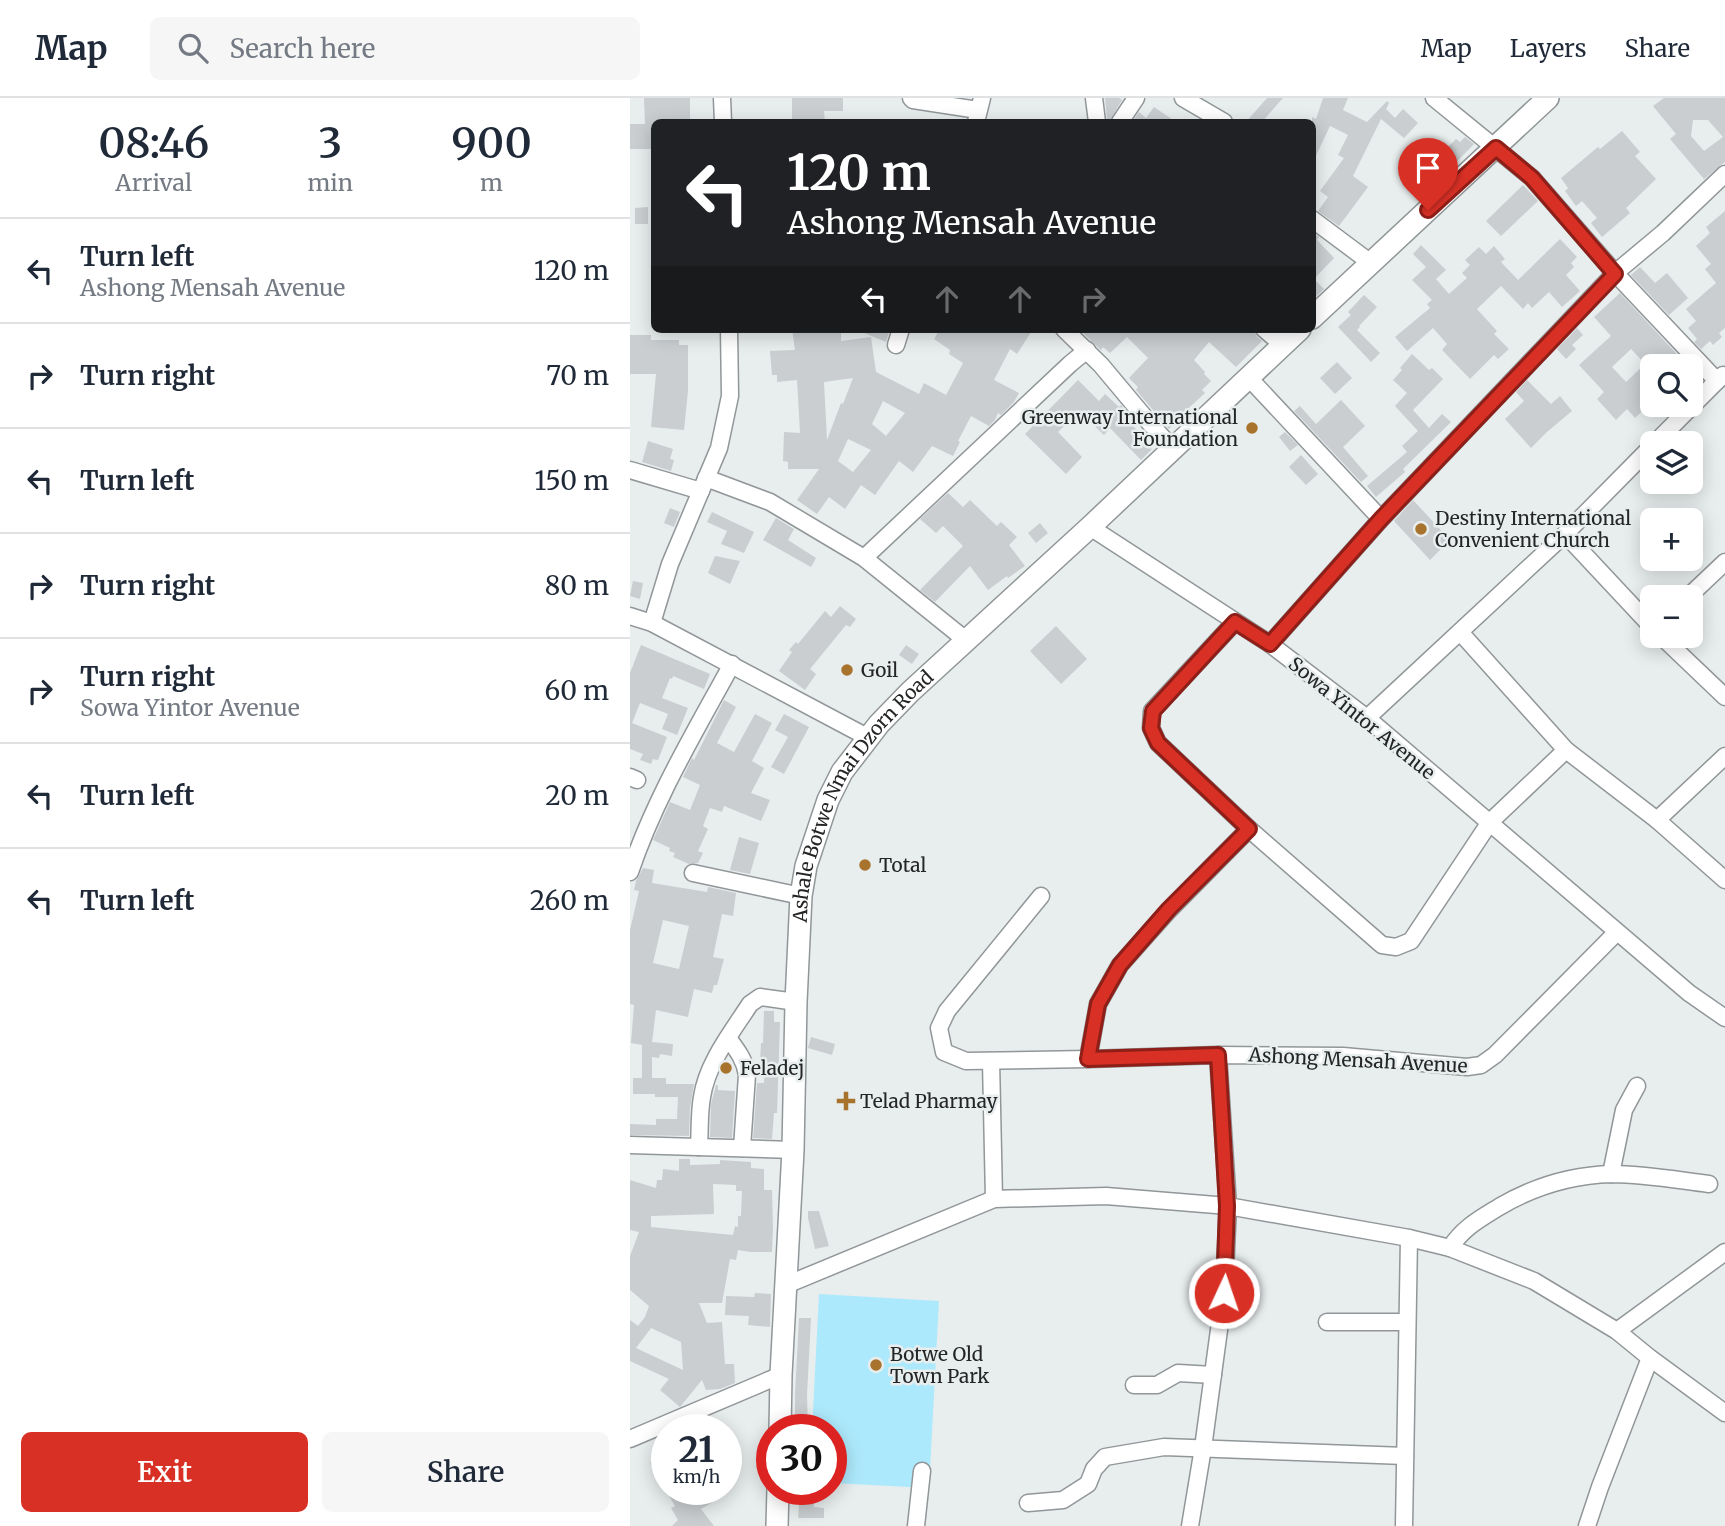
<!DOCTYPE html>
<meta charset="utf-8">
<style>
:root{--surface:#fff;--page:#f6f6f7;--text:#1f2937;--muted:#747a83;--line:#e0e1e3;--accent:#d93025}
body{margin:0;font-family:Merriweather,serif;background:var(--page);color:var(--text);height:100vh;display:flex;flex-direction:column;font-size:26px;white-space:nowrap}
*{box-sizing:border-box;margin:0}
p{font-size:23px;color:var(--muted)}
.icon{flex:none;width:38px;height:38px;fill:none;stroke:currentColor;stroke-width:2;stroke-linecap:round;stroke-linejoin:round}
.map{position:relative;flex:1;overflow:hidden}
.drawer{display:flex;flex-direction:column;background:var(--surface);width:630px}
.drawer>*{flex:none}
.banner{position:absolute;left:21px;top:21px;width:665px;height:214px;border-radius:10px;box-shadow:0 4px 18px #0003;background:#202124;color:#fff;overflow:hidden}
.fabs{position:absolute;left:1010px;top:256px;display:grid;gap:14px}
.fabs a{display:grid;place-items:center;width:63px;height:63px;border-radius:10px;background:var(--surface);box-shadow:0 4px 18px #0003;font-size:35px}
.speed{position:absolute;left:21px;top:1316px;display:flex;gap:14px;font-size:35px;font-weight:700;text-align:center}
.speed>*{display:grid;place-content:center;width:91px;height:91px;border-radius:50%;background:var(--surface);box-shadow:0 4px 18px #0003;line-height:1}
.speed small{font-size:18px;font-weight:400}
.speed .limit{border:10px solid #d22;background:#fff;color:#111}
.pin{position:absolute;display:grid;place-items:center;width:60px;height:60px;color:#fff;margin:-72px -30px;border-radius:50% 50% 50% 0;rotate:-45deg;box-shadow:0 0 7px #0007}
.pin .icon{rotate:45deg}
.me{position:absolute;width:77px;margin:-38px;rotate:3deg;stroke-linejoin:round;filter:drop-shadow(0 0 5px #0008)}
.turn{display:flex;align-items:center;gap:24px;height:147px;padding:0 21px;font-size:32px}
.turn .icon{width:91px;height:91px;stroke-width:2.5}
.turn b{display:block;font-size:49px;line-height:60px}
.lanes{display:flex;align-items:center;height:66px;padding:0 21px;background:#0003;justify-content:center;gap:35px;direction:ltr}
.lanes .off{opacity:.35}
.eta{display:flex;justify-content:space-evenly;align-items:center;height:119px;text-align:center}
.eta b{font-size:42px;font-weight:600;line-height:49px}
.action{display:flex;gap:14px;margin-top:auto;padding:14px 21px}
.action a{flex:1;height:80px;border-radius:10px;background:var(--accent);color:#fff;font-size:28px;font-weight:600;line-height:80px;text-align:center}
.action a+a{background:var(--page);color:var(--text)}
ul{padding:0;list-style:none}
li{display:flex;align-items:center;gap:21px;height:105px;padding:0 21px;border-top:2px solid var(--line)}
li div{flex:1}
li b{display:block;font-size:26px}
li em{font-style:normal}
header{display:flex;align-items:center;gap:42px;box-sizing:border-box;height:98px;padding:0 35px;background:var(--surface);border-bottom:2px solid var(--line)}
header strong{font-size:33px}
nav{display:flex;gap:38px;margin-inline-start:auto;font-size:24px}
.search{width:490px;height:63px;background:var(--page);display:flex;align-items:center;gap:18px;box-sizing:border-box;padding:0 24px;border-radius:10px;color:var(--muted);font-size:26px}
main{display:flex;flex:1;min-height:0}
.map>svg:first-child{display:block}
.green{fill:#ade9fc}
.building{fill:#caced0;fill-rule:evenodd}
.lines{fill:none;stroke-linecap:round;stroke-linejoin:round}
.minor-casing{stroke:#919698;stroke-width:19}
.major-casing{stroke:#919698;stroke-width:24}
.minor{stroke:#fff;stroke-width:16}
.major{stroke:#fff;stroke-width:21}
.route-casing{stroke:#8d1f18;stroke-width:18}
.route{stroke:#d93025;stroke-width:12}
.poi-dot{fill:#a8732d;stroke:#e8edee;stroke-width:2.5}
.labels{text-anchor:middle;stroke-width:5;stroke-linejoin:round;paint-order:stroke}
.poi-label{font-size:19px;fill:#242526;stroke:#e8edee;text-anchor:start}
.street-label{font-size:19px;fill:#242526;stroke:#e8edee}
</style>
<header>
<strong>Map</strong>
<div class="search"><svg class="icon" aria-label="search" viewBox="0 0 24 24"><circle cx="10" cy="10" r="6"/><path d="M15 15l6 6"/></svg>Search here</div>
<nav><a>Map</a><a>Layers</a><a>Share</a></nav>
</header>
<main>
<section class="drawer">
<div class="eta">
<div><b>08:46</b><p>Arrival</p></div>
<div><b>3</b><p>min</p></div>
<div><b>900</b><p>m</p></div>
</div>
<ul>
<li><svg class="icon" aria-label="left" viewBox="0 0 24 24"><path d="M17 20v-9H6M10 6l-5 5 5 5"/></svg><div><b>Turn left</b><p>Ashong Mensah Avenue</p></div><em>120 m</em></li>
<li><svg class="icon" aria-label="right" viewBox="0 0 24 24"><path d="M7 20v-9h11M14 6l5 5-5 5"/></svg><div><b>Turn right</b></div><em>70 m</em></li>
<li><svg class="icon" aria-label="left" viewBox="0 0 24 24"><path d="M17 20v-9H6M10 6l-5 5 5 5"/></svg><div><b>Turn left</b></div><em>150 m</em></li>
<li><svg class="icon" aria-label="right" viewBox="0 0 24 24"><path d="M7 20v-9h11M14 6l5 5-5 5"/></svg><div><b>Turn right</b></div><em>80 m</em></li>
<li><svg class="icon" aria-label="right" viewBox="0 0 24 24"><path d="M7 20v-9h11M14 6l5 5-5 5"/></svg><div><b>Turn right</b><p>Sowa Yintor Avenue</p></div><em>60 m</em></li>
<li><svg class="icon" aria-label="left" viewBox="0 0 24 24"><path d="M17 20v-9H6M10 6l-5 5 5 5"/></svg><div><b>Turn left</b></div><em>20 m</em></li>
<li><svg class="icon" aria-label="left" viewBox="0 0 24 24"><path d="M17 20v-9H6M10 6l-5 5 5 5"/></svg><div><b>Turn left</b></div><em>260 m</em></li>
</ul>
<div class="action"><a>Exit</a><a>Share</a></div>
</section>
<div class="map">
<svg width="1095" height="1428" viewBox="0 0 1095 1428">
<rect width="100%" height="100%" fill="#e8edee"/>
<!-- green -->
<path class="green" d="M189,1196L309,1203L299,1390L201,1385V1332H182Z"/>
<!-- building -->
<g class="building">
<path d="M14,0H60V24H24V51H0V26H15Z"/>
<path d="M162,0H213V13H194L195,24H162Z"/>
<path d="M475,0H489L492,2L480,22L477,21Z"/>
<path d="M637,0H653L632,24H616Z"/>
<path d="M693,0H718L713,12L737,24L757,3L759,5L756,11L765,20L773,11L788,25L774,40L751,21L723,78L738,89L709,128L688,113L698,99L690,93L714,60L708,57L718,37L700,28L682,66V19L686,21Z"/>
<path d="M1034,0H1095V64L1074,81L1040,41L1046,36L1023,8ZM1063,22H1078L1093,39L1074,53L1061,38Z"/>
<path d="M524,9L546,24H502L509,14L516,20Z"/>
<path d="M992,33L1010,54L1005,58L1026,81L996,110L1000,115L972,139L961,125L967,120L952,103L946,108L935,93L938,90L931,80L968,49L970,51Z"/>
<path d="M835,39L844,46L794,97L792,95L784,88L819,50L818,49L826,41L830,44Z"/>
<path d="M893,87L908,103L871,138L856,123Z"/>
<path d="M18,109V126H5V110Z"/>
<path d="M1095,113V230L1089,235L1092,239L1083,247L1080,243L1071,251L1064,244L1067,241L1058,230L1066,223L1056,211L1086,185L1075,171L1081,166L1066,148L1080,135L1076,129Z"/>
<path d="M682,134L689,139L687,142L704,160L684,181L694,191L682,202Z"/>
<path d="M930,141L947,159L941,165L944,169L936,177L950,193L932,209L919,194L902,210L898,205L893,211L871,188L847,211L867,233L864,236L879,251L868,261L864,257L840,281L812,252L817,246L803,230L777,253L765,239L800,210L797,206L802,202L782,182L796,169L783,156L791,147L816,172L806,181L819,196L837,180L832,175L840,167L835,162L849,149L856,156L864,148L875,161L871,164L888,182Z"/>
<path d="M1010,169L1025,185L1037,175L1058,200L1039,217L1001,177Z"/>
<path d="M990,195L1058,268H1046L1041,262L1035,268H1022V304L1005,320L997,311L986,322L967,301L974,294L949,267L981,238L964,219ZM1001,251L1015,266L996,284L982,269Z"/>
<path d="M734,197L747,209L729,228L730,229L727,232L750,255L741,264L708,229L721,217L718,214Z"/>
<path d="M947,230L953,237L942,247L946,251L936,261L927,251Z"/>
<path d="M162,231H211V243L241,239L246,274L289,296L294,285L316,297L333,265L319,256L320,252L304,241L310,231H403L387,256L380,251L364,282L389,295L384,304L371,317L368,315L365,322L359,328L341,318L328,343L330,344L323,358L302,348L283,374L269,363L245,397L231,387L215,411L199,399L187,416L167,402L189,371H158V364L153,363L154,334L170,335L167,282L147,284V277H142L140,253L165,252ZM223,280L213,306L211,305L197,342L194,284ZM253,303L275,315L256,338L242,326ZM218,341L241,352L223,374L208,363Z"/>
<path d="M225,231H260L256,244Z"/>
<path d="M455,231H623L627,239L632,243L606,269L579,244L564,262L575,274L574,276L581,283L572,292L575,295L548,320L549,321L539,331L506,292L508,289L499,280L518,260L497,239L480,255L473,249L471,252L452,234Z"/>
<path d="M0,237H21V242H49V247H58V293L54,332L21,329L26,276H0Z"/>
<path d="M782,256L799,272L802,270L813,281L783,312L799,330L812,316L821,324L773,371L775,374L746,399L737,388L777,354L772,348L788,333L765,308L777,295L763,282L772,272L770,270Z"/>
<path d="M707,264L722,280L705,296L690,280Z"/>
<path d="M448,282L469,303L475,296L489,309L491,307L497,315L494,318L516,342L514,343L522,351L511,362L480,330L474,337L449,313L428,334L452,359L436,376L395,336Z"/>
<path d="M897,282L921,306L930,298L942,313L917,334L901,350L875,321L894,303L886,294Z"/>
<path d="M711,302L735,328L713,349L738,378L731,384L664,313L670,308L686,326Z"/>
<path d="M655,334L668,347L660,353L649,339Z"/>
<path d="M18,343L43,351L40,361L44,362L41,373L12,364Z"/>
<path d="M671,357L688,376L676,387L659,369Z"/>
<path d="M318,395L333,409L340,402L367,428L371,424L387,439L379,447L395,468L378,480L377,478L358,492L340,468L305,504L290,492L333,448L313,428L306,435L290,421Z"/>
<path d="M783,402L820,442L800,462L764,423Z"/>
<path d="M40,410L50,414L44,429L34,425Z"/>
<path d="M82,414L124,434L114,455L91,446L97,433L77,424Z"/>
<path d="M146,420L164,431L158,442L186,460L181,469L133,442Z"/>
<path d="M410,425L418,435L406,445L398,435Z"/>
<path d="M85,458L110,463L100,486L78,475Z"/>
<path d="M3,483L13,485L10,501L0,498Z"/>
<path d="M210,508L226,521L220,529L216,527L180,571L186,576L175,592L149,573L162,554L159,552L166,544L168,546L195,513L201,519Z"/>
<path d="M426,528L457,561L431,586L400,553Z"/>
<path d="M11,547L80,576L74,591L43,578L42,581L40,580L32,600L58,610L47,637L32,631L38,616L10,605L2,625L37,639L28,662L23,661L21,666L10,662L13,656L0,651V575Z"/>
<path d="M276,547L289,556L282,566L269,557Z"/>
<path d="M94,602L106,609L87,645L104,654L125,616L142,625L122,663L134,670L121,695L140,702L131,723L94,708L92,714L80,710L73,728L78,731L68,753L73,755L68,765L59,766L43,759L45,755L39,753L40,750L23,742L40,704L60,712L70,687L53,679L62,660L64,662Z"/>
<path d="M154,616L179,629L154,676L141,669L158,639L145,632Z"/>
<path d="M109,739L129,745L120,776L100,772Z"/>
<path d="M13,770L24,772L22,785L77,794L78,789L106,795L103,818L92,816L83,859L94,861L87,887H84L82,895L64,891L58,919L26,912L22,944L43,946L42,958L30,956L29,960L22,959V980H36V986H64L60,1010L59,1038L0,1037V1026L26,1027V1021H47L48,999H25V996H3V980H12V947L1,945L4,907L0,906V832L9,793L4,792L6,783ZM33,822L59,828L49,871L23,865Z"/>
<path d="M134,913H144V924H150L147,1015H144L142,1041L123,1040L127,985H134L135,964H130L131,945H133Z"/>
<path d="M181,939L205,946L202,957L178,950Z"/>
<path d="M86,987H88V992L105,993L102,1040L80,1039L81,1006Z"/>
<path d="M49,1061H60V1067L90,1066V1062L121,1064V1070L134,1071V1092H142L143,1130L142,1154H120L108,1152L106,1162L100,1161L92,1205H69L77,1225L92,1224L95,1266H104L105,1285L90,1291L76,1292L72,1282L50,1309L30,1292L39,1281L0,1263V1222L8,1228L15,1219L19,1208L0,1192V1158L9,1134L0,1132V1082L26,1090L27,1082H32L33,1071L49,1073ZM83,1086L106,1087V1093H112L111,1118H108V1129L105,1128L103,1137L21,1129V1118L84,1116ZM21,1230L51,1244L53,1272L6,1250Z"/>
<path d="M178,1113H189L199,1148L185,1151L178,1120Z"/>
<path d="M125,1195L141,1196L140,1229L118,1227L119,1218L95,1217L96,1198L124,1199Z"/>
<path d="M169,1220H181L177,1297L178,1332H166L165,1327V1296Z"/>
<path d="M37,1355V1391H76L83,1404L71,1411L84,1428H42L48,1422L41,1410L45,1408L20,1365Z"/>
<path d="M170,1396H184V1409L194,1410V1420H168Z"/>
</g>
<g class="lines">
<!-- minor casing -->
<g class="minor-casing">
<g id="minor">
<path d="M92,0L93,24"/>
<path d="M281,0L283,2L348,12"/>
<path d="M464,0L467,24"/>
<path d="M553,0L594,24"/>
<path d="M804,0L902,80L985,175L1087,283"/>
<path d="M346,24L352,0"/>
<path d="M490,24L506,0"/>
<path d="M682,121L741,165"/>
<path d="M434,231L471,267L517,322L542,350"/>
<path d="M634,231L653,247"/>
<path d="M266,247L271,231"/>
<path d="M619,280L751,421"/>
<path d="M1025,345L1093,277"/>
<path d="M0,372L71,393"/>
<path d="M76,380L140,404L234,460L337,543"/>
<path d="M460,429L640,546L737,620L1059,895L1095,920"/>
<path d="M935,436L1022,529"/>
<path d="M234,460L440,266L457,252"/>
<path d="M1058,499L1095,464"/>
<path d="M0,518L22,525L239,640"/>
<path d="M605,524L522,613L521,630L528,645L619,731L752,847L766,849L781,843L860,724L936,652"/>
<path d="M22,525L40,466L89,350L100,298L99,231"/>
<path d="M830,534L936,652L1027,722L1095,782"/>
<path d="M1030,537L1095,599"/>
<path d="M640,546L751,421L985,175L1033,135L1095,76"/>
<path d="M737,620L935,436L1022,348"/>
<path d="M0,679L7,682"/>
<path d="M1027,722L1095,658"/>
<path d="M0,774C25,700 65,634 102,566"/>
<path d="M63,775L171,798"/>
<path d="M411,798L317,913L309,930L314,954L336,963L458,961L588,957L713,958L837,969L851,967L865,957L987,834"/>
<path d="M98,940C107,952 115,962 117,977L112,1050"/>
<path d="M458,961L468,906L490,867L539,812L619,731"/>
<path d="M361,963L364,1101"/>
<path d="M0,1047L163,1052"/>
<path d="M69,1049C70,1033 69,1015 72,999C77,965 102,934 120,906L130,899L166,904"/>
<path d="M981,1076L994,1012L1007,988"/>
<path d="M820,1150C833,1130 848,1122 869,1109C903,1089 942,1077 982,1076C1014,1076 1047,1082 1079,1086"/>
<path d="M156,1187L364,1101L476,1098L598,1108L779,1140L820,1150L904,1183L987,1233L1020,1260L1095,1315"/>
<path d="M697,1224H777"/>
<path d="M987,1233L1095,1154"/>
<path d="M504,1287H527L548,1275L583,1277"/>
<path d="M0,1341L151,1277"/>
<path d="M398,1405L433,1402L458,1386L464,1371L475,1359L534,1349L775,1358"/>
<path d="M286,1428L292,1373"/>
<path d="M560,1428L573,1350L594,1195L598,1108L588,957"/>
<path d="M774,1428L779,1140"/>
<path d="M957,1428L970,1389L1020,1260"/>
</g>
</g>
<!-- major casing -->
<g class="major-casing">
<g id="major">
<path d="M682,220L918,0"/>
<path id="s1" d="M150,1332L151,1277L163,1052L166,904L171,798L176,768L198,702L212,674L249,626L280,594L460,429L670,231"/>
<path d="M147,1428L148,1391"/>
</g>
</g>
<!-- minor -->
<use href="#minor" class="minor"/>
<!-- major -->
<use href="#major" class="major"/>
</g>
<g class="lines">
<!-- route casing -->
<g class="route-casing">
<path id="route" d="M594,1195L597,1108L588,957L458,961L468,906L490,867L539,811L619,731L528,645L521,630L523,613L605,524L640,546L751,421L985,176L902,80L866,50L798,112"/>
</g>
<!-- route -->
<use href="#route" class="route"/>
</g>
<!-- markers -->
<g class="poi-dot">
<circle cx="622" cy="330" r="7"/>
<circle cx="791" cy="431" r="7"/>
<circle cx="217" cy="572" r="7"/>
<circle cx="235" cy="767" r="7"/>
<circle cx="96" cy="970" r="7"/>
<path d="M212.5 992.5h7v7h7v7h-7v7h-7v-7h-7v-7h7z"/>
<circle cx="246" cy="1267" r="7"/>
</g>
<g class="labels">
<!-- poi labels -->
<g class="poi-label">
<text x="608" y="326" text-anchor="end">Greenway International<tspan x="608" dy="22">Foundation</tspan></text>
<text x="805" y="427">Destiny International<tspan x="805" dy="22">Convenient Church</tspan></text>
<text x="231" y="579">Goil</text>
<text x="249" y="774">Total</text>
<text x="110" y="977">Feladej</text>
<text x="230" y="1010">Telad Pharmay</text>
<text x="260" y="1263">Botwe Old<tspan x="260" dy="22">Town Park</tspan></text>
</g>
<!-- street labels -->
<g class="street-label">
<text transform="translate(732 620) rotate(39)" y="7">Sowa Yintor Avenue</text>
<text dy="7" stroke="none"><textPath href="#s1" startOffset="653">Ashale Botwe Nmai Dzorn Road</textPath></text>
<text transform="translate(728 962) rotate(3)" y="7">Ashong Mensah Avenue</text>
</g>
</g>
</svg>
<div class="fabs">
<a><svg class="icon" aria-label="search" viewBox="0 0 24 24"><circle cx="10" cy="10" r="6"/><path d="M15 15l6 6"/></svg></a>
<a><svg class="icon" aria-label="layers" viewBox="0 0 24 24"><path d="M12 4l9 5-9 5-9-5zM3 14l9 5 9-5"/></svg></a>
<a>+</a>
<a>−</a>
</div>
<div class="speed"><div>21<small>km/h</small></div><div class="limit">30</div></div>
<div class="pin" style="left:798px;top:112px;background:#d93025"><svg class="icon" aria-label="arrive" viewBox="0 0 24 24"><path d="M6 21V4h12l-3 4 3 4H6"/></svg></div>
<svg class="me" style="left:594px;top:1195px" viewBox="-20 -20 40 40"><circle r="17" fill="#d93025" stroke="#fff" stroke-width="3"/><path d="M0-11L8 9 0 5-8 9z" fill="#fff"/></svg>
<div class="banner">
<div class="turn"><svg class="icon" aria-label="left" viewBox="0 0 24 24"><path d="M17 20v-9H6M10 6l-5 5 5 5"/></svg><div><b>120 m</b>Ashong Mensah Avenue</div></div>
<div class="lanes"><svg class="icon" aria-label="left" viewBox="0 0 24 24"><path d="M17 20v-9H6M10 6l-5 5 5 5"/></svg><svg class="icon off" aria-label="ahead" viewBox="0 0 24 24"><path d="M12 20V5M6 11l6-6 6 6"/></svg><svg class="icon off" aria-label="ahead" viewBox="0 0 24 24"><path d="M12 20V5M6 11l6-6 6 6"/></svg><svg class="icon off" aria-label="right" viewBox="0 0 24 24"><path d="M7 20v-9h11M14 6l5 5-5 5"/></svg></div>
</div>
</div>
</main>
